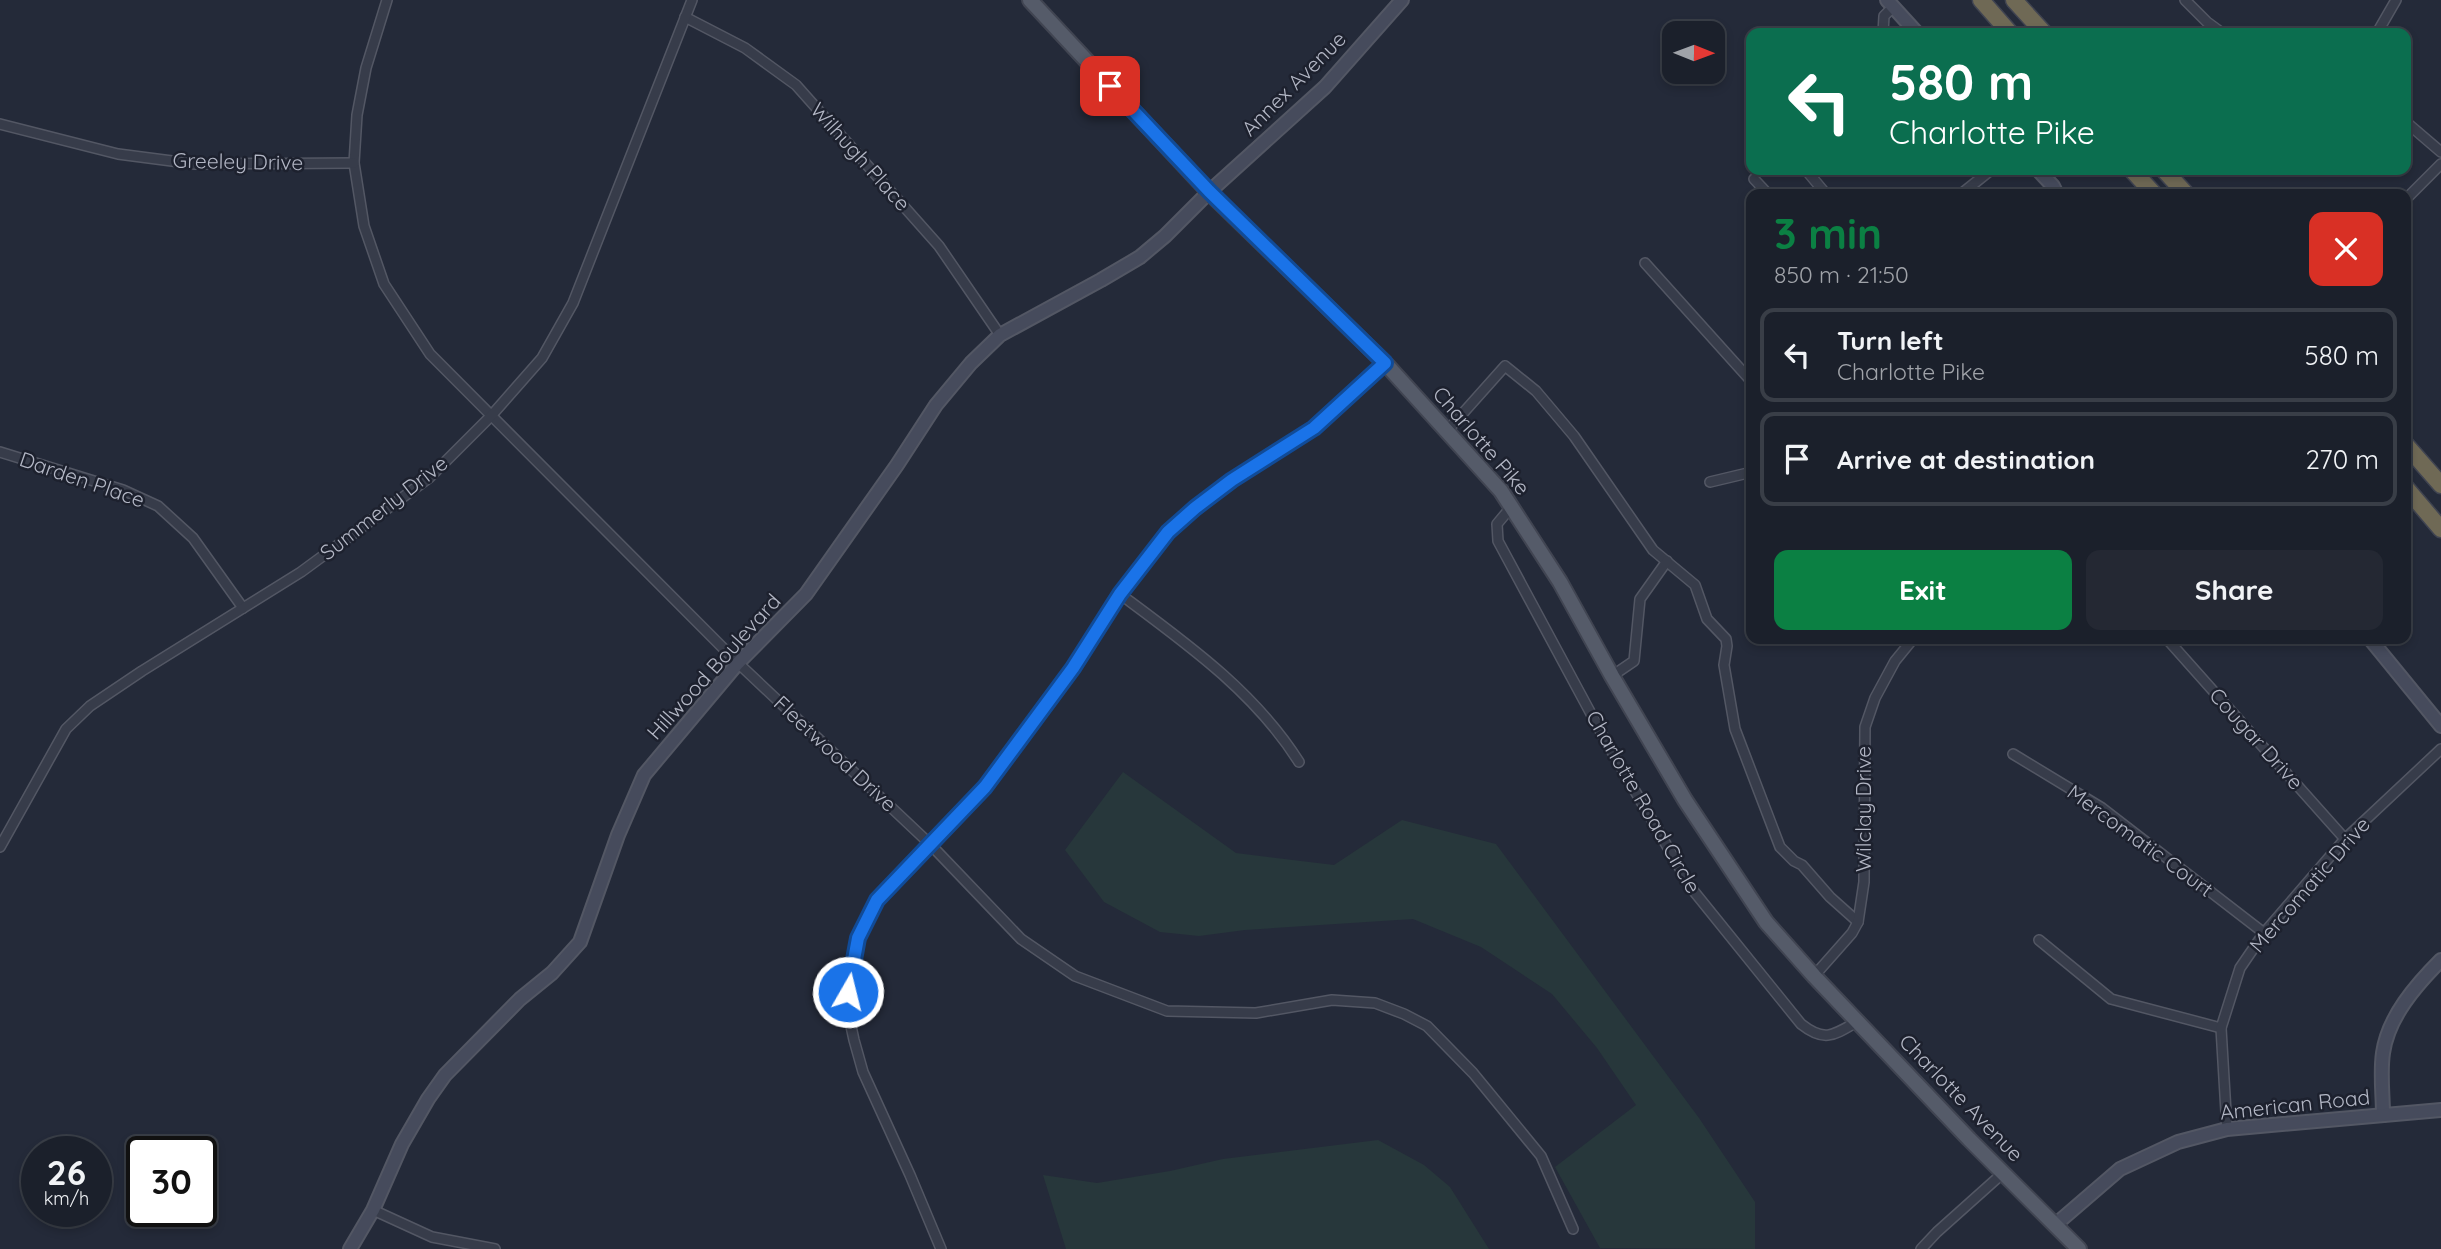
<!DOCTYPE html>
<meta charset="utf-8">
<style>
:root{--surface:#1b202b;--page:#242833;--text:#f1f3f6;--muted:#a0a3a9;--line:#393e47;--accent:#0b8043}
body{margin:0;font-family:Quicksand,sans-serif;background:var(--page);color:var(--text);height:100vh;display:flex;flex-direction:column;font-size:26px;white-space:nowrap}
*{box-sizing:border-box;margin:0}
p{font-size:23px;color:var(--muted)}
.icon{flex:none;width:38px;height:38px;fill:none;stroke:currentColor;stroke-width:2;stroke-linecap:round;stroke-linejoin:round}
.map{position:relative;flex:1;overflow:hidden}
.sheet{position:absolute;left:1746px;top:189px;width:665px;height:455px;display:flex;flex-direction:column;background:var(--surface);border-radius:14px;box-shadow:0 4px 10px #0003,0 0 0 2px var(--line)}
.sheet>*{flex:none}
.hud{position:absolute;left:1746px;top:28px;width:665px;height:147px;border-radius:14px;box-shadow:0 4px 10px #0003,0 0 0 2px var(--line);background:#0b6e4f;color:#fff;overflow:hidden}
.needle{width:46px;rotate:91deg}
.controls{position:absolute;left:1662px;top:21px;display:grid;gap:14px}
.controls a{display:grid;place-items:center;width:63px;height:63px;border-radius:14px;background:var(--surface);box-shadow:0 4px 10px #0003,0 0 0 2px var(--line);font-size:35px}
.speed{position:absolute;left:21px;top:1136px;display:flex;gap:14px;font-size:35px;font-weight:700;text-align:center}
.speed>*{display:grid;place-content:center;width:91px;height:91px;border-radius:50%;background:var(--surface);box-shadow:0 4px 10px #0003,0 0 0 2px var(--line);line-height:1}
.speed small{font-size:18px;font-weight:400}
.speed .limit{border:4px solid #111;border-radius:10px;background:#fff;color:#111}
.pin{position:absolute;display:grid;place-items:center;width:60px;height:60px;color:#fff;margin:-30px;border-radius:14px;box-shadow:0 4px 10px #0006}
.me{position:absolute;width:77px;margin:-38px;rotate:8deg;stroke-linejoin:round;filter:drop-shadow(0 0 5px #0008)}
.turn{display:flex;align-items:center;gap:24px;height:147px;padding:0 28px;font-size:32px}
.turn .icon{width:91px;height:91px;stroke-width:2.5}
.turn b{display:block;font-size:49px;line-height:60px}
.round{display:grid;place-items:center;flex:none;width:74px;height:74px;border-radius:14px;background:var(--page)}
.summary{display:flex;align-items:center;justify-content:space-between;height:119px;padding:0 28px}
h1{font-size:42px;font-weight:700;line-height:52px;color:var(--accent)}
.button{display:flex;gap:14px;margin-top:auto;padding:14px 28px}
.button a{flex:1;height:80px;border-radius:14px;background:var(--accent);color:#fff;font-size:28px;font-weight:700;line-height:80px;text-align:center}
.button a+a{background:var(--page);color:var(--text)}
ul{padding:0;list-style:none}
li{display:flex;align-items:center;gap:21px;height:94px;margin:0 14px 10px;padding:0 14px;border:4px solid var(--line);border-radius:14px}
li div{flex:1}
li b{display:block;font-size:26px}
li em{font-style:normal}
.map>svg:first-child{display:block}
.green{fill:#27373b}
.lines{fill:none;stroke-linecap:round;stroke-linejoin:round}
.street-casing{stroke:#535764;stroke-width:12}
.secondary-casing{stroke:#535764;stroke-width:16}
.primary-casing{stroke:#414552;stroke-width:18}
.highway-casing{stroke:#404451;stroke-width:19}
.street{stroke:#373c4a;stroke-width:9}
.secondary{stroke:#464b5c;stroke-width:12}
.primary{stroke:#555b69;stroke-width:14}
.highway{stroke:#6f6955;stroke-width:16}
.route-casing{stroke:#114b97;stroke-width:18}
.route{stroke:#1a73e8;stroke-width:12}
.labels{text-anchor:middle;stroke-width:5;stroke-linejoin:round;paint-order:stroke}
.street-label{font-size:21px;fill:#b3b7c5;stroke:#1d212e}
</style>
<div class="map">
<svg width="2441" height="1249" viewBox="0 0 2441 1249">
<rect width="100%" height="100%" fill="#242a39"/>
<!-- green -->
<g class="green">
<path d="M1123,772L1236,853L1334,865L1402,820L1496,844L1699,1118L1755,1202V1249L1600,1248L1555,1167L1636,1105L1597,1048L1552,994L1481,947L1413,919L1245,930L1199,936L1160,932L1104,902L1065,850Z"/>
<path d="M1378,1140L1424,1165L1450,1187L1489,1249H1066L1043,1175L1097,1183L1170,1171L1223,1159Z"/>
</g>
<g class="lines">
<!-- street casing -->
<g class="street-casing">
<g id="street">
<path d="M387,0L366,68L357,115L354,163L364,226L384,284L430,354L738,663L930,844L1021,939L1075,976L1167,1011L1256,1013L1332,1000L1375,1003L1404,1014L1427,1026L1473,1073L1541,1156L1573,1229"/>
<path d="M2185,0L2207,22L2222,33"/>
<path d="M685,17L745,48L796,85L939,246L1000,335"/>
<path d="M1883,33L1884,16L1893,7"/>
<path d="M2377,33L2396,0"/>
<path d="M2406,122L2441,152"/>
<path d="M0,124L118,154L195,164L354,163"/>
<path d="M1806,170L1826,194"/>
<path d="M1754,179L1768,194"/>
<path d="M1961,194L1991,170"/>
<path d="M2406,199L2441,164"/>
<path d="M1645,263L1752,382"/>
<path d="M1447,431L1505,366L1536,391L1574,436L1653,550L1695,585L1707,619L1726,639L1727,646L1724,665L1735,729L1780,847L1794,861L1802,865L1830,897L1858,922"/>
<path d="M0,452L123,490L158,506L193,538L243,608"/>
<path d="M1710,482L1752,472"/>
<path d="M1512,506L1497,524L1498,541L1603,736L1692,889L1801,1024C1825,1043 1834,1035 1858,1021"/>
<path d="M1120,594C1186,643 1255,692 1299,762"/>
<path d="M2167,639L2345,839"/>
<path d="M1612,676L1634,661L1640,599L1667,561"/>
<path d="M2013,754L2102,808L2264,933"/>
<path d="M0,847L66,729L90,706L142,671L301,572L429,478L491,416L542,358L573,303L692,0"/>
<path d="M2039,940L2111,999L2221,1028"/>
<path d="M1814,976L1852,933L1858,922L1864,882L1865,727L1875,698L1895,661L1913,639"/>
<path d="M2227,1129L2221,1028L2240,968L2264,933L2345,839L2441,749"/>
<path d="M373,1210L432,1237L495,1249"/>
<path d="M941,1249L910,1175L863,1072L854,1040L849,1017L848,992L858,938L877,900L985,787L1073,668L1120,594L1168,532L1195,508L1232,480L1314,428L1385,363"/>
<path d="M1921,1249L1937,1232L2003,1173"/>
</g>
</g>
<!-- secondary casing -->
<g class="secondary-casing">
<g id="secondary">
<path d="M1887,0L1917,33"/>
<path d="M2038,170L2053,186L2057,194"/>
<path d="M2370,639L2441,726"/>
<path d="M2383,1115C2383,1095 2380,1073 2383,1053C2388,1017 2416,985 2441,960"/>
<path d="M2055,1225L2120,1169L2178,1142L2227,1129L2441,1110"/>
<path d="M350,1249L373,1210L402,1144L428,1099L445,1075L520,999L552,973L580,942L618,835L644,775L738,663L806,594L897,465L936,405L971,363L1000,335L1101,280L1140,257L1165,236L1209,192L1325,87L1402,0"/>
</g>
</g>
<!-- primary casing -->
<g class="primary-casing">
<path id="primary" d="M1030,0L1209,192L1385,363L1501,491L1560,582L1612,676L1685,800L1766,922L1814,976L1969,1139L2079,1249"/>
</g>
<!-- highway casing -->
<g class="highway-casing">
<g id="highway">
<path d="M1981,0L2010,33"/>
<path d="M2014,0L2044,33"/>
<path d="M2132,170L2154,194"/>
<path d="M2164,170L2186,194"/>
<path d="M2406,445L2441,485"/>
<path d="M2406,488L2441,529"/>
</g>
</g>
<!-- street -->
<use href="#street" class="street"/>
<!-- secondary -->
<use href="#secondary" class="secondary"/>
<!-- primary -->
<use href="#primary" class="primary"/>
<!-- highway -->
<use href="#highway" class="highway"/>
</g>
<g class="lines">
<!-- route casing -->
<g class="route-casing">
<path id="route" d="M848,992L858,938L877,900L985,787L1073,668L1120,594L1168,532L1195,508L1232,480L1314,428L1385,363L1209,191L1110,86"/>
</g>
<!-- route -->
<use href="#route" class="route"/>
</g>
<g class="labels">
<!-- street labels -->
<g class="street-label">
<text transform="translate(1294 84) rotate(-45)" y="7">Annex Avenue</text>
<text transform="translate(860 157) rotate(48)" y="7">Wilhugh Place</text>
<text transform="translate(238 162) rotate(1)" y="7">Greeley Drive</text>
<text transform="translate(1481 441) rotate(49)" y="7">Charlotte Pike</text>
<text transform="translate(82 480) rotate(19)" y="7">Darden Place</text>
<text transform="translate(384 508) rotate(-38)" y="7">Summerly Drive</text>
<text transform="translate(714 667) rotate(-48)" y="7">Hillwood Boulevard</text>
<text transform="translate(2256 739) rotate(48)" y="7">Cougar Drive</text>
<text transform="translate(835 754) rotate(43)" y="7">Fleetwood Drive</text>
<text transform="translate(1643 802) rotate(60)" y="7">Charlotte Road Circle</text>
<text transform="translate(1864 809) rotate(-90)" y="7">Wilclay Drive</text>
<text transform="translate(2140 841) rotate(36)" y="7">Mercomatic Court</text>
<text transform="translate(2310 885) rotate(-49)" y="7">Mercomatic Drive</text>
<text transform="translate(1961 1098) rotate(46)" y="7">Charlotte Avenue</text>
<text transform="translate(2295 1105) rotate(-6)" y="7">American Road</text>
</g>
</g>
</svg>
<div class="controls">
<a><svg class="needle" viewBox="-14 -14 28 28"><path d="M0-13l5 13h-10z" fill="#e53935"/><path d="M0 13l5-13h-10z" fill="#a0a3a9"/></svg></a>
</div>
<div class="speed"><div>26<small>km/h</small></div><div class="limit">30</div></div>
<div class="pin" style="left:1110px;top:86px;background:#d93025"><svg class="icon" aria-label="arrive" viewBox="0 0 24 24"><path d="M6 21V4h12l-3 4 3 4H6"/></svg></div>
<svg class="me" style="left:848px;top:992px" viewBox="-20 -20 40 40"><circle r="17" fill="#1a73e8" stroke="#fff" stroke-width="3"/><path d="M0-11L8 9 0 5-8 9z" fill="#fff"/></svg>
<div class="hud">
<div class="turn"><svg class="icon" aria-label="left" viewBox="0 0 24 24"><path d="M17 20v-9H6M10 6l-5 5 5 5"/></svg><div><b>580 m</b>Charlotte Pike</div></div>
</div>
<section class="sheet">
<div class="summary"><div><h1>3 min</h1><p>850 m · 21:50</p></div><a class="round" style="background:#d93025;color:#fff"><svg class="icon" aria-label="close" viewBox="0 0 24 24"><path d="M6 6l12 12M18 6L6 18"/></svg></a></div>
<ul>
<li><svg class="icon" aria-label="left" viewBox="0 0 24 24"><path d="M17 20v-9H6M10 6l-5 5 5 5"/></svg><div><b>Turn left</b><p>Charlotte Pike</p></div><em>580 m</em></li>
<li><svg class="icon" aria-label="arrive" viewBox="0 0 24 24"><path d="M6 21V4h12l-3 4 3 4H6"/></svg><div><b>Arrive at destination</b></div><em>270 m</em></li>
</ul>
<div class="button"><a>Exit</a><a>Share</a></div>
</section>
</div>
